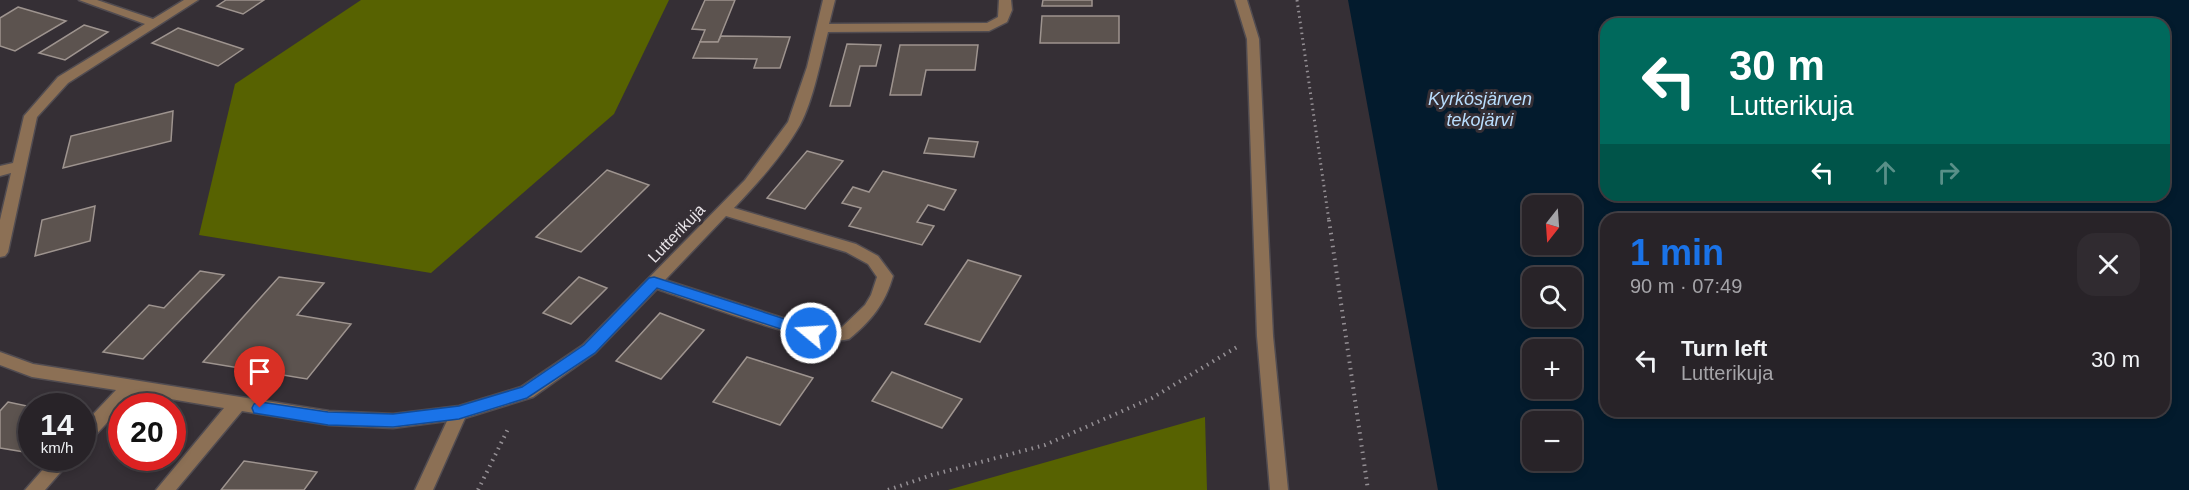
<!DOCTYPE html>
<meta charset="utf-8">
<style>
:root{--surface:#282328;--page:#302b30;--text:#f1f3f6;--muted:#a5a4a8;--line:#444045;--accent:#1a73e8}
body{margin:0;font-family:Arial,sans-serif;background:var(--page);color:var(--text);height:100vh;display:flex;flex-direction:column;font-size:22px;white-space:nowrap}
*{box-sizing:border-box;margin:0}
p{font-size:20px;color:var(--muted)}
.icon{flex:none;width:33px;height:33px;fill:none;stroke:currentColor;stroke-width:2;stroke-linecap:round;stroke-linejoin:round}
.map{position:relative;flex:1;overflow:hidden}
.details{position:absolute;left:1600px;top:213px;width:570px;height:204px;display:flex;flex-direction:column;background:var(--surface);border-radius:18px;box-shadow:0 3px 9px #0003,0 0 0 2px var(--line)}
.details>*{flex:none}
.top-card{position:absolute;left:1600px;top:18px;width:570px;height:183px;border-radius:18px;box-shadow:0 3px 9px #0003,0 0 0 2px var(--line);background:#00695c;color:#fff;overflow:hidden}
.needle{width:39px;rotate:197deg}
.controls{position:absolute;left:1522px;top:195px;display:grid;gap:12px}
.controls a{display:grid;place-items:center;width:60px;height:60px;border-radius:12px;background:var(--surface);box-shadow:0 3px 9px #0003,0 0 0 2px var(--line);font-size:30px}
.speed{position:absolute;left:18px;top:393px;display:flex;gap:12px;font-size:30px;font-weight:700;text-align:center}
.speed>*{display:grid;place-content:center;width:78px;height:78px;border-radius:50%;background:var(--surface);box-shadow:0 3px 9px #0003,0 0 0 2px var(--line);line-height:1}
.speed small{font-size:15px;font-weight:400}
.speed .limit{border:9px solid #d22;background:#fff;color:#111}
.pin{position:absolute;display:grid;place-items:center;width:51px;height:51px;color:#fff;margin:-62px -26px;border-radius:50% 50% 50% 0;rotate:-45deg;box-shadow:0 0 6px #0007}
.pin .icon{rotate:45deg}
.me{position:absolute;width:66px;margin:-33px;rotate:288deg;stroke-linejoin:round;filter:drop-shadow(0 0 4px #0008)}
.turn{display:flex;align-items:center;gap:21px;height:126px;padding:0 30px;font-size:27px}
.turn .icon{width:78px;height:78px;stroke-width:2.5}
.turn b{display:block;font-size:42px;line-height:51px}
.lanes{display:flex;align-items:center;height:57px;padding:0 30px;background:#0003;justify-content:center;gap:30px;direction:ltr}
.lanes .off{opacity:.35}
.round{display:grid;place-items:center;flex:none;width:63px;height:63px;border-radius:18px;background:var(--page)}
.summary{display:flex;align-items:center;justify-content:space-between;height:102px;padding:0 30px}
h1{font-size:36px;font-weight:800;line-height:45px;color:var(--accent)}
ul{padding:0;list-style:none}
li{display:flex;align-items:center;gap:18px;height:90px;padding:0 30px}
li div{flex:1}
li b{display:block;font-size:22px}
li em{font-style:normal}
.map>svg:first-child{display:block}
.green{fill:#576201}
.water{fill:#031b2d;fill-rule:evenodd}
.building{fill:#5c534f;stroke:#9e948f;stroke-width:1.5}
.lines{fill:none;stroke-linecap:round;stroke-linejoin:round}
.minor-casing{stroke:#514c51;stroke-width:3}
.path-far1{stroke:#948f94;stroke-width:3;stroke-dasharray:1.5 4;stroke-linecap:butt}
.path{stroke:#948f94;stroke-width:4;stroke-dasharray:1.5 5;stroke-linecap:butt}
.minor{fill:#8c7055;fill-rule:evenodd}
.route{fill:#1a73e8;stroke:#114b97;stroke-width:1.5}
.labels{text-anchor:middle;stroke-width:6;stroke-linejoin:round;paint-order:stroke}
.street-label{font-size:16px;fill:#e7e3e7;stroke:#352f35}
.water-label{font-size:18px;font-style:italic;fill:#b9defe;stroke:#352f35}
</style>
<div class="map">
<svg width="2189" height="490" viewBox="0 0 2189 490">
<rect width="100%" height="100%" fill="#352f35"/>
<!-- green -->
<g class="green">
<path d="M361,0H669L614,114L431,273L199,235L235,84Z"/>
<path d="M1205,417L1207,490H948Z"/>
</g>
<!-- water -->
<path class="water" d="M1348,0H2189V490H1438ZM1606,24H2164V195H1606ZM1533,206H1572V244H1533ZM1606,219H2164V411H1606ZM1533,278H1572V316H1533ZM1533,350H1572V388H1533ZM1533,422H1572V460H1533Z"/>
<!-- building -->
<g class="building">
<path d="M226,0H264L243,14L217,6Z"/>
<path d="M705,0H735L718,42H700L705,30L692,29Z"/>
<path d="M1043,0H1092V6H1042Z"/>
<path d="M18,7L66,21L15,51L0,46V18Z"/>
<path d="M1042,16H1119V43H1040Z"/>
<path d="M84,25L108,32L65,60L39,53Z"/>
<path d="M178,28L243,49L218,66L152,43Z"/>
<path d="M721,36L790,37L780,68H754L757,59L693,58L700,42H718Z"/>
<path d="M847,44L881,45L876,66H860L850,106H830Z"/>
<path d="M900,45H978L975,70H926L921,95H890Z"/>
<path d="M173,111L171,141L63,168L71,136Z"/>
<path d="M929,138L978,142L974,157L924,153Z"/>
<path d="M807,151L843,161L805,209L767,198Z"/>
<path d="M607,170L649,185L581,252L536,237Z"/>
<path d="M883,171L956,190L944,210L928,205L917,222L934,226L922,245L849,226L861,208L842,203L853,187L869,192Z"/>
<path d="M95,206L90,241L35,256L42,220Z"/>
<path d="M968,260L1021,276L980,342L925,324Z"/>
<path d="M200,271L224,275L143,359L103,352L149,305L164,308Z"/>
<path d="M279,277L324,283L297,315L351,324L307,379L203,362Z"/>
<path d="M579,277L607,288L571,324L543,313Z"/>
<path d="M660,313L704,330L661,379L616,361Z"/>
<path d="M747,357L813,378L780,425L713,402Z"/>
<path d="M892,372L962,399L942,428L872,401Z"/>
<path d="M8,402L32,407L31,453L0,448V411Z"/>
<path d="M244,461L317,472L304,490H221Z"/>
</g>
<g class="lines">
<!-- minor casing -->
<g class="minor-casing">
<g id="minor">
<path d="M79,0H97L153,19L184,0H198L68,83L37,117L8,252L5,256L0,257V220L11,173L0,176V166L13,163L24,116L58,77L145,24Z"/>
<path d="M823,0H835L829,24L987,23L998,17L999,0H1011L1012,10L1007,22L989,31L828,32C821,59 813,101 800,125C783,155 758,183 734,208L856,244L878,256L893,276C885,304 871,321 849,339C817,349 694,301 657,289L595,353L533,397L465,418L433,490H415L447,421L393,428L329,425L242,411L176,490H156L224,408L135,393L88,443L82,445V426L116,390L32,377L0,365V352L33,364L329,411L393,414L459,406L521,387L583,345L745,180L788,122L807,67ZM726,216L846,252L868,264L877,277L871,295L865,305L840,329L811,327L665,280Z"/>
<path d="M1235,0H1247L1259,39L1273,336L1288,490H1270L1257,336L1247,39Z"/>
<path d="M53,458H73L45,490H25Z"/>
</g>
</g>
<!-- path-far1 -->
<path class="path-far1" d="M1297,0L1329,221"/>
<!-- path -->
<g class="path">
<path d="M1329,220L1368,490"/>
<path d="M478,490L508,429"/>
<path d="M888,490L932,475L1045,445L1152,398L1237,347"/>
</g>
<!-- minor -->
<use href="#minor" class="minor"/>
</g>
<!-- route -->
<path class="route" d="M654,277L816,329L818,333L816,337L811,339L657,288L595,353L527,398L459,419L393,427L328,425L260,414L254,413L252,408L254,404L260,402L328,412L393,414L459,406L522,387L584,345L649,278Z"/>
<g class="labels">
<!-- street labels -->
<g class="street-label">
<text transform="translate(676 233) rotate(-46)" y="6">Lutterikuja</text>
</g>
<!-- water labels -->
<g class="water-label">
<text x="1480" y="105">Kyrkösjärven<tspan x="1480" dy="21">tekojärvi</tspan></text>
</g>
</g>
</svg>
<div class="controls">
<a><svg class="needle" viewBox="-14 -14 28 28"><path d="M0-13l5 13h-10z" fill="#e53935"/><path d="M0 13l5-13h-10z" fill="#a5a4a8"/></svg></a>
<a><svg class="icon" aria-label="search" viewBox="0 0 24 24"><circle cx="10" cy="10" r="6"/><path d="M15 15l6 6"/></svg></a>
<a>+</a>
<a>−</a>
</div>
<div class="speed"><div>14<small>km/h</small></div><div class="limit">20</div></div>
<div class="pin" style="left:260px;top:408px;background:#d93025"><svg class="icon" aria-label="arrive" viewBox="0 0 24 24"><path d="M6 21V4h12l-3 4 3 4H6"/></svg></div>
<svg class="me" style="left:811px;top:333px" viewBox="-20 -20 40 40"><circle r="17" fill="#1a73e8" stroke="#fff" stroke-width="3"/><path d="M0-11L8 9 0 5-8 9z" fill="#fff"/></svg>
<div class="top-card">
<div class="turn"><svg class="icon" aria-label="left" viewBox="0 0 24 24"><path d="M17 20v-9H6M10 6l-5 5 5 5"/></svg><div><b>30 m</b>Lutterikuja</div></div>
<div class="lanes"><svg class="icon" aria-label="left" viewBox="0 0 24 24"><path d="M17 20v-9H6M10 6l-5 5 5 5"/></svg><svg class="icon off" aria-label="ahead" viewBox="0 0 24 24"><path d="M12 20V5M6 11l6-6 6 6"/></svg><svg class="icon off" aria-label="right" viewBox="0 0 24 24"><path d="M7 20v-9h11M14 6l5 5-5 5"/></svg></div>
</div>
<section class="details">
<div class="summary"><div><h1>1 min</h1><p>90 m · 07:49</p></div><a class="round"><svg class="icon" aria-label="close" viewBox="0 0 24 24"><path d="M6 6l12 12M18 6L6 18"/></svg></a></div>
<ul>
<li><svg class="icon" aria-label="left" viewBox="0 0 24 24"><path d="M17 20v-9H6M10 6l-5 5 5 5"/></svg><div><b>Turn left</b><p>Lutterikuja</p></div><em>30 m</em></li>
</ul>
</section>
</div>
